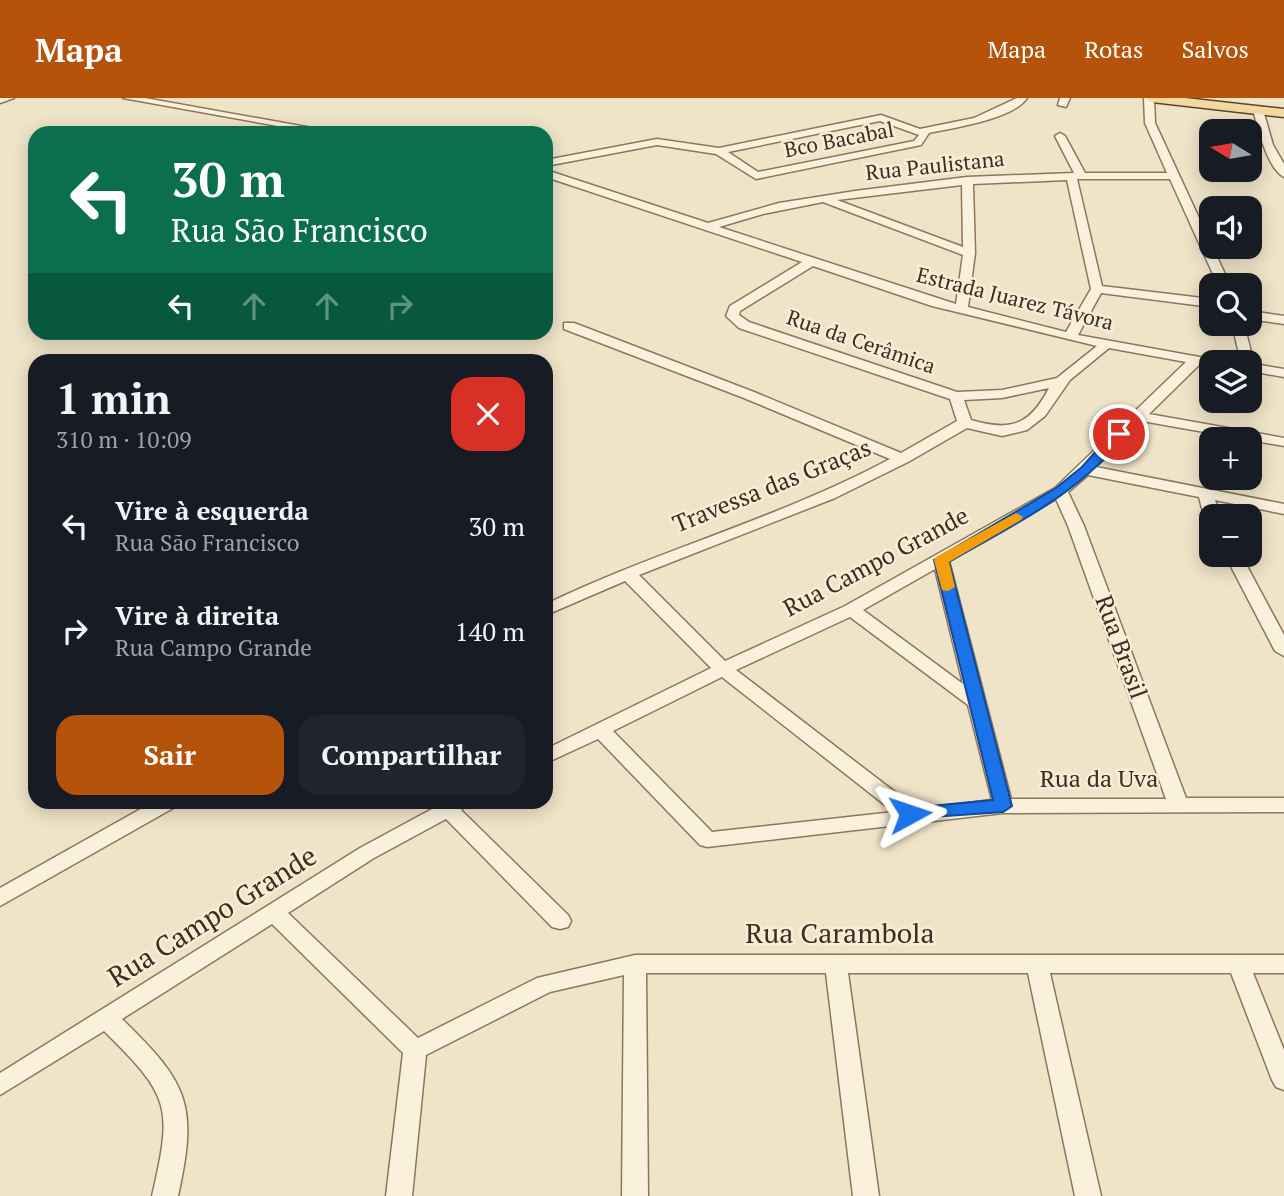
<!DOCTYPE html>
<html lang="pt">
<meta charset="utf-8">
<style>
:root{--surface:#171b24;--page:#20242c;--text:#f1f3f6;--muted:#9ea1a6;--accent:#b45309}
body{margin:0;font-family:"PT Serif",serif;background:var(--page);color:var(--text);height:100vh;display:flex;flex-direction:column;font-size:26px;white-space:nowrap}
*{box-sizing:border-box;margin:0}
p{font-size:23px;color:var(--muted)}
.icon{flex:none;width:38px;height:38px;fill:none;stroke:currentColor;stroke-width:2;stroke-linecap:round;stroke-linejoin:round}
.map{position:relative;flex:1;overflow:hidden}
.sheet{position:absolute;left:28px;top:256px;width:525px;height:455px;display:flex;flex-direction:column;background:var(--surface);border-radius:21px;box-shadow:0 4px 18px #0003}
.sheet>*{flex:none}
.top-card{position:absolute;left:28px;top:28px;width:525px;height:214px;border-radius:21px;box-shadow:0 4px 18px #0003;background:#0b6e4f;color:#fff;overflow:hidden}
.needle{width:46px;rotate:281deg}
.buttons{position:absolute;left:1199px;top:21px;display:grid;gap:14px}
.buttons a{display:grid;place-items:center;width:63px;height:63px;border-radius:14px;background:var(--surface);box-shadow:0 4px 18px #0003;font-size:35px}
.pin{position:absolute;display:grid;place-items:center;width:60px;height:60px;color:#fff;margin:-30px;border:4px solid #fff;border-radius:50%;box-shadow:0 2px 7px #0007}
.me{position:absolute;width:77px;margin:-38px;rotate:85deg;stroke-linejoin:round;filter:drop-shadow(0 0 5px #0008)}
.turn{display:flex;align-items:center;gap:24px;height:147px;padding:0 28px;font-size:32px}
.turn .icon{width:91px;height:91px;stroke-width:2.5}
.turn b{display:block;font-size:49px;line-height:60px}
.lanes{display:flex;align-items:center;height:66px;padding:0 28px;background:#0003;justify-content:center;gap:35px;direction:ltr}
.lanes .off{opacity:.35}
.round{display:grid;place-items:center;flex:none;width:74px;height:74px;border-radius:21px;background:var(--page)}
.summary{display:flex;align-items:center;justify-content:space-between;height:119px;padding:0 28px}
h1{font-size:42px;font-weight:800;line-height:52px}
.primary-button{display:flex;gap:14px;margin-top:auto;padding:14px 28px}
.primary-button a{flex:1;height:80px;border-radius:21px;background:var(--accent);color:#fff;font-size:28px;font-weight:800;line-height:80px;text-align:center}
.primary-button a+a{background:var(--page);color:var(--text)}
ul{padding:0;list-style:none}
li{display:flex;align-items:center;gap:21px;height:105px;padding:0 28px}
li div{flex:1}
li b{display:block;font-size:26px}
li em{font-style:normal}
header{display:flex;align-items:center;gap:42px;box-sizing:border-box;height:98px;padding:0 35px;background:var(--accent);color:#fff}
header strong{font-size:33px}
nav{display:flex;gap:38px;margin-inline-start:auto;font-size:24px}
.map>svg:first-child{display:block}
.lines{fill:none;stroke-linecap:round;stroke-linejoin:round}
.minor-casing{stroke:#8d765c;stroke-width:3}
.major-casing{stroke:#5b4430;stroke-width:3}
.minor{fill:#faf1dc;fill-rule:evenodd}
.major{fill:#f3d9a0;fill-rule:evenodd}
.route{fill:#1a73e8;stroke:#114b97;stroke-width:2}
.slow{fill:#f59e0b}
.labels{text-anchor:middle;stroke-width:5;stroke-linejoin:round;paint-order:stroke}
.far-street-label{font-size:21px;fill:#3d2e20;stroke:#f7eed8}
.street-label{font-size:24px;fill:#3d2e20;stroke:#f7eed8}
.near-street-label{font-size:28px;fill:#3d2e20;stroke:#f7eed8}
</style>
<header>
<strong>Mapa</strong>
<nav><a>Mapa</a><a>Rotas</a><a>Salvos</a></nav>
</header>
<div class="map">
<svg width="1284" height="1098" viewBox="0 0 1284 1098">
<rect width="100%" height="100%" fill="#f0e4c8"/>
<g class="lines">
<!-- minor casing -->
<g class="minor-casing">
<g id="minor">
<path d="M0,0H14L0,5Z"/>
<path d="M123,0H145L340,35H317Z"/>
<path d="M1017,0H1027C1014,21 953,30 929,35L921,47L756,81L716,56L657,47L546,68V62L657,41L719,50L881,17L920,31L974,20ZM880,23L919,37L914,43L758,74L728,54Z"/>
<path d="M1060,0H1070L1066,9L1058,7Z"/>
<path d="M1144,0H1154L1155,25L1230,187H1218L1170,81H1077L1102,188L1211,201V209L1101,195L1078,237L1216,262L1217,264H1211V269L1199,267L1149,316L1284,340V348L1142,323L1096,369L1284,406V416L1215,402L1220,418H1211V422L1204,418L1199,399L1088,377L1068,394L1084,428L1186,700H1284V714L1003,715L707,749L700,747L598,641L546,665V651L711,570L625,483L546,517V506C658,452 780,420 890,361L744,300L564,231V225H574L754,294L901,355L957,323L950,301L739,230L726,218L730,208L802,164L546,79V72L708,125L779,105L855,93L967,79L1074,75L1055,38L1060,35L1065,38L1085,75H1167L1145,25ZM1067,82L1091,191L1066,234L968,209L975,155L973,86ZM962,87L963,149L837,102ZM823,104L963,157L956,206L719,129L763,116ZM813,168L932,208L1097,248L1057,280L1002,292L957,294L749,224L739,217L740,213ZM1109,250L1186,264L1055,390L845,508L725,563L639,477L835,400L908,364L967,330L1002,338L1027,332L1045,318L1070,282ZM1049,290C1030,327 1011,334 971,322L964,302L1002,300ZM1056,401L1068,428L1166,701H1011L949,463ZM935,471L963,586L863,512ZM850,519L968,607L992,702L917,711L736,572ZM722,579L894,714L712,734L613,633Z"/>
<path d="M1258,9L1263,12L1273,47L1284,66V79C1267,70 1258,30 1253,12Z"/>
<path d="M1250,213L1284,218V226L1250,221Z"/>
<path d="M1232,226H1244L1254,266L1284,271V279L1250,273V264H1241Z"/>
<path d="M1225,457H1241L1284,537V558L1275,553Z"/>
<path d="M153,704H178L175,709L0,808V790Z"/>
<path d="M445,704H470L461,712L568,817L571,823L568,829L560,831L552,829L446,721L374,760L288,815L418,940L537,880L635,857H1284V875H1253L1284,952V992L1276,989L1272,982L1231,875H1050L1101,1098H1075L1028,875H848L879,1098H853L826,875H646L648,1098H622L624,877L550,894L426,957L412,1098H386L403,955L272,826L122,921C189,986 198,1007 178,1098H152C173,1008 170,998 104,933L0,997V975L360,750Z"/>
</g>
</g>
<!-- major casing -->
<g class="major-casing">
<path id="major" d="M1146,0H1185L1284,11V19L1152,4Z"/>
</g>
<!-- minor -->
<use href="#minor" class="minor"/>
<!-- major -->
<use href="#major" class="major"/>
</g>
<!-- route -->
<path class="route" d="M1114,333L1126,336C1080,396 1013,427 949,464L1012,708L1003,714L903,721L901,716L910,710L993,702L934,462L1056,390L1082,369Z"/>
<!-- slow -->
<path class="slow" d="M1016,415L1023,419L1021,422L949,464L955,489L948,493L942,492L934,462L936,459Z"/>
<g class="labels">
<!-- far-street labels -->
<g class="far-street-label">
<text transform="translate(839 42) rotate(-11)" y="7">Bco Bacabal</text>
<text transform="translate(935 68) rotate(-6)" y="7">Rua Paulistana</text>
<text transform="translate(1015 201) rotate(14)" y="7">Estrada Juarez Távora</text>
<text transform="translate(861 244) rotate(19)" y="7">Rua da Cerâmica</text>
</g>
<!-- street labels -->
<g class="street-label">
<text transform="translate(772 388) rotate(-22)" y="8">Travessa das Graças</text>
<text transform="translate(876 464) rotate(-28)" y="8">Rua Campo Grande</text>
<text transform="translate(1121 549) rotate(70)" y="8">Rua Brasil</text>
<text x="1099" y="689">Rua da Uva</text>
</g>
<!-- near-street labels -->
<g class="near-street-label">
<text transform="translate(212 818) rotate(-32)" y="10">Rua Campo Grande</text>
<text x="840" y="845">Rua Carambola</text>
</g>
</g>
</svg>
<div class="buttons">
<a><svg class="needle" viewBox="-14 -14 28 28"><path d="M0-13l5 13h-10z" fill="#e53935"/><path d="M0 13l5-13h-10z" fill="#9ea1a6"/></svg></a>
<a><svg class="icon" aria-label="sound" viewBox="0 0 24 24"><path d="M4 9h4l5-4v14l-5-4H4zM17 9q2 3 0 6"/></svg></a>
<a><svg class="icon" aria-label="search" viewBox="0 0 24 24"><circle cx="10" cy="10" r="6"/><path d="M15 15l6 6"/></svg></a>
<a><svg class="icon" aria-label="layers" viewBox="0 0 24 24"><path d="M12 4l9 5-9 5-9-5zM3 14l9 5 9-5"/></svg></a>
<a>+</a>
<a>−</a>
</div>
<div class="pin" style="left:1119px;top:336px;background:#d93025"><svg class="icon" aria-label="arrive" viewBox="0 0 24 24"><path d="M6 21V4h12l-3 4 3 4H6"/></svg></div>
<svg class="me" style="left:910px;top:716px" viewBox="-20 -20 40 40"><path d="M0-17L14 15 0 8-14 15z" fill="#1a73e8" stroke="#fff" stroke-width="4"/></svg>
<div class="top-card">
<div class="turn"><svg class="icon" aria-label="left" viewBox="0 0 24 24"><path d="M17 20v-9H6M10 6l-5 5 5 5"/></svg><div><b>30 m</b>Rua São Francisco</div></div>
<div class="lanes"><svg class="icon" aria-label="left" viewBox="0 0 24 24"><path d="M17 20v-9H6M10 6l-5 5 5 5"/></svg><svg class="icon off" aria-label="ahead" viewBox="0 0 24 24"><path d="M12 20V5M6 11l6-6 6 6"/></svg><svg class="icon off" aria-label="ahead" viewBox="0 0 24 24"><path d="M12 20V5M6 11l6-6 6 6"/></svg><svg class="icon off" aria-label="right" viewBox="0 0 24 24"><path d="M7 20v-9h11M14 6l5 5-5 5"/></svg></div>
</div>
<section class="sheet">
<div class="summary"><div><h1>1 min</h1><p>310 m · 10:09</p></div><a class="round" style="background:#d93025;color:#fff"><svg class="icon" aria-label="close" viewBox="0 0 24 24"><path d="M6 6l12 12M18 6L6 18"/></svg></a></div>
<ul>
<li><svg class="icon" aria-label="left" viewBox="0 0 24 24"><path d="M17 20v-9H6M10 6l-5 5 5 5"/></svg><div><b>Vire à esquerda</b><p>Rua São Francisco</p></div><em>30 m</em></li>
<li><svg class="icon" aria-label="right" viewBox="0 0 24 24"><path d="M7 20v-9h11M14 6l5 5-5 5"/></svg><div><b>Vire à direita</b><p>Rua Campo Grande</p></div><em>140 m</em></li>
</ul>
<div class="primary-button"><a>Sair</a><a>Compartilhar</a></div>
</section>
</div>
